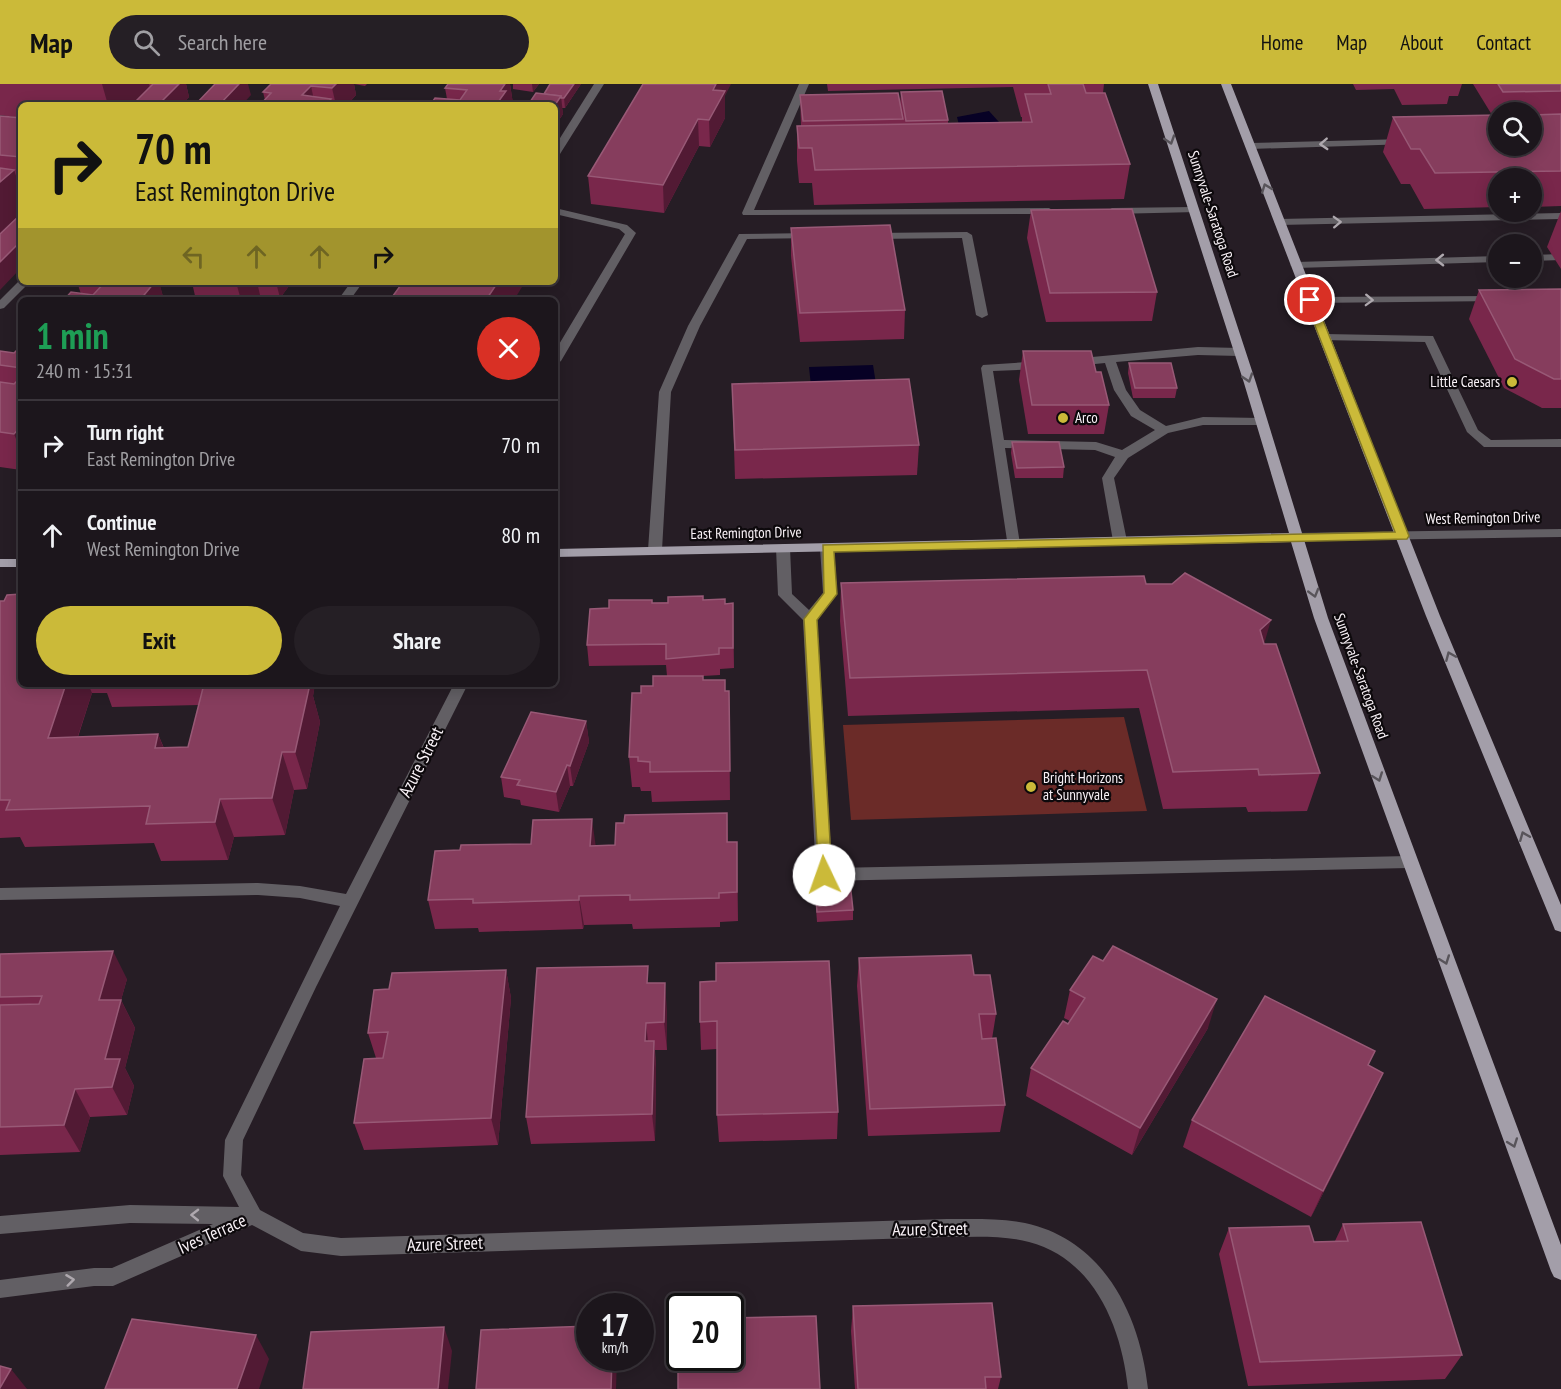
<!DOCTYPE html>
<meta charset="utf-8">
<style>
:root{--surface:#1c161c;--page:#251f25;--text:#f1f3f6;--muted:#a09fa3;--line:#3a353b;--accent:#cbba39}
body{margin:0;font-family:"PT Sans Narrow",sans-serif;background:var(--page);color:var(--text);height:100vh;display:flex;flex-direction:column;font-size:22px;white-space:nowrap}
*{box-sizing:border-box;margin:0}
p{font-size:20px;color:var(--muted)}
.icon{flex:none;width:33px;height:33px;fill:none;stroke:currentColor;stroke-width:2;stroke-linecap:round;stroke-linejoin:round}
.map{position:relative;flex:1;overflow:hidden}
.details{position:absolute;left:18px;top:213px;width:540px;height:390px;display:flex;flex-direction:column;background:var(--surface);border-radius:9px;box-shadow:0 3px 15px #0003,0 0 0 2px var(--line)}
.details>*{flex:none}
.banner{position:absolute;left:18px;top:18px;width:540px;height:183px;border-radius:9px;box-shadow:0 3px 15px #0003,0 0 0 2px var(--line);background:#cbba39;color:#111;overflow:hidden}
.tools{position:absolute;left:1488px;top:18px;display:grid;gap:12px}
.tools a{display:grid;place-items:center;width:54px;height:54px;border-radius:50%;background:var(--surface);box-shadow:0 3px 15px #0003,0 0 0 2px var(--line);font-size:30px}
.speed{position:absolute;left:576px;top:1209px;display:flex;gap:12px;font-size:30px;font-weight:700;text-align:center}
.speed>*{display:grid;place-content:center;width:78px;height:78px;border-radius:50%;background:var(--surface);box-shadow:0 3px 15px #0003,0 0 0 2px var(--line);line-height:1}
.speed small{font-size:15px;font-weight:400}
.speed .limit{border:3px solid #111;border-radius:9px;background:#fff;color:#111}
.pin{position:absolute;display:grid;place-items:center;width:51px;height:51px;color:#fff;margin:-26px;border:3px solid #fff;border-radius:50%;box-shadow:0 2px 6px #0007}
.me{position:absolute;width:66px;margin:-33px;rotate:357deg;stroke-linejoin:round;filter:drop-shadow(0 0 4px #0008)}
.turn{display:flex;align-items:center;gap:21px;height:126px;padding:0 18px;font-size:27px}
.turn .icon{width:78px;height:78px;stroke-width:2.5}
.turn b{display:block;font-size:42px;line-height:51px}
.lanes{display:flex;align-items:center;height:57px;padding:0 18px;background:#0003;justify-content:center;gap:30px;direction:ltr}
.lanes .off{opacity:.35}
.round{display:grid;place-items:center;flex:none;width:63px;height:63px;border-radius:32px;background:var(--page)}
.head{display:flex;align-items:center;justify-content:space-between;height:102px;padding:0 18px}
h1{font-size:36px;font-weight:800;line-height:45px;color:#1e9e55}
.button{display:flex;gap:12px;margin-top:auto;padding:12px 18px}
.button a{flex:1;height:69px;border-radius:36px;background:var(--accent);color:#111;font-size:24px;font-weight:800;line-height:69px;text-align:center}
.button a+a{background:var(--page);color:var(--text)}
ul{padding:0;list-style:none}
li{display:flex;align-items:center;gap:18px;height:90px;padding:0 18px;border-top:2px solid var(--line)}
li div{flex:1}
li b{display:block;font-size:22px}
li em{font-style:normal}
header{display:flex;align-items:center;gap:36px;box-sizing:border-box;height:84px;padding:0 30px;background:var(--accent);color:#111}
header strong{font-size:28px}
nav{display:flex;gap:33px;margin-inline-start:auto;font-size:21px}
.search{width:420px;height:54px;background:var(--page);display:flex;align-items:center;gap:15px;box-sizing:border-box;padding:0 21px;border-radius:33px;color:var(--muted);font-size:22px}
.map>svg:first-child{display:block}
.green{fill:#6b2b28}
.water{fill:#070125}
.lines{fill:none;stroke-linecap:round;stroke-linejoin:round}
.minor{fill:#625f64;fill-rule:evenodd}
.major{fill:#a39ea9;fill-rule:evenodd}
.wall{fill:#79274b;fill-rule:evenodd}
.shaded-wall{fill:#521a34}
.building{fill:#863d5d;stroke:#985976;stroke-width:1.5}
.oneway{stroke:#58545a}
.oneway2{stroke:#aea8ae}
.route{fill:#cbba39;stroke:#847925;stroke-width:1.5}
.poi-dot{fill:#cbba39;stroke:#0d090c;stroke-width:2}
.labels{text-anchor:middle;stroke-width:4.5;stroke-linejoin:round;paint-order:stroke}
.street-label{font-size:15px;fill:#f9f2f7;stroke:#0d090c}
.poi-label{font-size:15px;fill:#f9f2f7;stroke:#0d090c;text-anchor:start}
.near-street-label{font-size:18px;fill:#f9f2f7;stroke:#0d090c}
</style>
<header>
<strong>Map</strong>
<div class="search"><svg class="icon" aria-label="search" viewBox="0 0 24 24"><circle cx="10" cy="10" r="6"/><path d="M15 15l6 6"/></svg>Search here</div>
<nav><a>Home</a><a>Map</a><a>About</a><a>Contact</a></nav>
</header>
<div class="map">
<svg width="1561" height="1305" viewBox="0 0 1561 1305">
<rect width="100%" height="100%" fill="#261d25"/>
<!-- green -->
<path class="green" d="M1124,633L1147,727L851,736L843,641Z"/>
<!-- water -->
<g class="water">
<path d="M989,27L999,38L961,49L957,33Z"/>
<path d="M873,281L876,300L811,302L809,283Z"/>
</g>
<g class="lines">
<!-- minor -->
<g class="minor">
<path d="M594,0H604L560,70L555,73V62Z"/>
<path d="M799,0H809L754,126L1049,124L1054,127L1049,130L743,131L742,129Z"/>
<path d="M1406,55L1411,58L1410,60L1250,65L1245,62L1250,59Z"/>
<path d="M1193,123L1197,124V128L1112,130L1107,127L1112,124Z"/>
<path d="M555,124L627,141L636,149L561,277L555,281V267L625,150L619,145L555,130Z"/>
<path d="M1561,129V135L1279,141L1274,138L1279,135Z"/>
<path d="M967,148L972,151L988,231L982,234L976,231L962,154L872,155L867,152L872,149Z"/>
<path d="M812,149L816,150V154L747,155L700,242L671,308L662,466L655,470L650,469L648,466L659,308L688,242L739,150Z"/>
<path d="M1561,170V176L1532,177V171Z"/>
<path d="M1498,172V178L1296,184L1290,181L1296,178Z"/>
<path d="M21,195V198H30L4,224L0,225V216Z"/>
<path d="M351,198H363L350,216H338Z"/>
<path d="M1496,212L1500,213V217L1310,219L1304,216L1310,213Z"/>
<path d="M1325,250L1433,252L1478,346L1491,356L1561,355V363H1484L1467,348L1425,258L1321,256V252Z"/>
<path d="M1198,263L1239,264L1245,268L1239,272L1198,271L1116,278L1126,306L1140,326L1166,342L1203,333L1261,334L1265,335V341H1203L1168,349L1128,374L1114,394L1127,457L1120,461L1113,457L1102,394L1115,373L1095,366L1005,364L1020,460L1013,464L1008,463L981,284L983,281L1042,277L1048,281L1042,285L993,287L1004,356L1096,358L1122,366L1155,346L1131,332L1114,306L1105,279L1075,282L1069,278L1071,275Z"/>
<path d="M1561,445V453L1298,457L1291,453L1298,449Z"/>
<path d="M783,460L790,464L792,510L809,526L823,509L820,464L827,460L834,464L837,510L817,536L832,784L1409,772L1415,774L1417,778L1415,782L1409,784L824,797L818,795L816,791L803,536L778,511L776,464Z"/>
<path d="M454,600H468L316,903L243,1056L241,1091L260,1126L303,1149L341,1154L947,1135C973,1135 1000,1134 1025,1139C1104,1156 1140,1231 1148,1305H1128C1122,1245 1095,1175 1029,1158C1003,1151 974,1153 947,1153L341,1172L301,1167L252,1141L113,1202H94L0,1214V1196L94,1184H112L213,1140L130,1139L0,1150V1132L130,1121L239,1123L223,1092L225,1056L340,822L300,814L258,811L0,816V804L258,799L300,802L346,810Z"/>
</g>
<!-- major -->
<g class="major">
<path d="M1148,0H1158L1256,299L1328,534L1561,1161V1196L1554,1193L1551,1187L1314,534L1291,458L555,473V465L1289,449L1244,299Z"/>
<path d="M1221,0H1231L1440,532L1561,821V848L1555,846L1553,841L1426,532Z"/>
<rect x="0" y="475" width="21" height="8"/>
</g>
</g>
<!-- wall -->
<g class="wall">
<path d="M0,0H186L189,13L181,21H21V34L0,31Z"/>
<path d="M271,0H367L365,2L354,0L356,11L347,21H260L265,16L263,8Z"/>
<path d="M448,0H510L513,20L512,21H431V20L447,15L445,4Z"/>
<path d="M513,0H539L533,8L513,5Z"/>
<path d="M581,0L565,24H562L563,30L555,42V21L544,10Z"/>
<path d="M827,0H1104L1103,9L1130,80L1124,115L814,121L812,99H799L797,77V42H801L800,11L900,21L901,8L948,36V39L1022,38V33H1021L1013,3L828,7Z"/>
<path d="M1353,0H1462L1458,12H1449L1447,20L1402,21L1394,5L1356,6Z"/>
<path d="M1473,0H1561V122L1532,123V94H1498V123L1424,125L1410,100H1401L1383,68L1393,33L1492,31ZM1498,28H1532V62H1498Z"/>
<path d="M725,12V34L710,63L699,62L664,129L591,120L588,92Z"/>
<path d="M0,32L21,34V100L19,99L0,206Z"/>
<path d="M1031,126L1157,208L1152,237L1046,238L1027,154Z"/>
<path d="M1561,127V185L1547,163Z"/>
<path d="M791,144L905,226L904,255L800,258L791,172Z"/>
<path d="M77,198H292L280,214L260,211L256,216H196L193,203L159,199L164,216H64L81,210Z"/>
<path d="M373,198H401L398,202L373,199Z"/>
<path d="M1561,205V324H1542L1504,304L1469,235L1479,206Z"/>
<path d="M21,262V386L0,383V267L14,269Z"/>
<path d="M1023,267L1096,288L1109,321L1104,350H1028L1019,296Z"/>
<path d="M1129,279L1177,304L1175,314H1133L1128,289Z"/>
<path d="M732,300L919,361L917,391L735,395Z"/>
<path d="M1012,358L1064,383L1063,394H1015L1011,369Z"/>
<path d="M841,499L1146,500L1264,560L1320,689L1307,727L1248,728L1246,723L1163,725L1139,624L848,632L840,537Z"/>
<path d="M703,516L725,520L733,519L734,584L720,585V591L703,592V596L725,607H729L730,716L652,718L651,707H641L640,703H632L629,673L641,609L667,592L666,581L589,582L587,561L609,524L652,519Z"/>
<path d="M0,517L21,600H315L313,612L320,638L307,705L294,706L285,751L234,753L228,776L161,777L154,759L25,763L20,753L0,754ZM92,609H107L112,623L199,621L188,663L164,664L158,650L78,653Z"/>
<path d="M586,637L589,658L573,702H570L559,728L521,721L520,716L504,713L501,693Z"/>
<path d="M727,729L728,758H737L738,837L720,838V843L633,845L632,840L584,841L583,845L479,848L478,844L435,845L428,816L595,762L615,761L624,739Z"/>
<path d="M815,799L853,826V836L817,838L815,809Z"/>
<path d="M0,870L127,895L121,916L135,944L125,984L134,1002L127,1031L90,1033L80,1068L0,1071Z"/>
<path d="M859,874L974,891L996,930L992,955L1005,1021L1000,1048L868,1052L857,902Z"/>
<path d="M506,886L511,914L498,1061L364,1066L354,1039L376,974L368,949L389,905Z"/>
<path d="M716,897L838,1028L837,1055L719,1058L717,1031V965L701,966L700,938Z"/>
<path d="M649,899L667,927V966H655L656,985L655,1057L531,1060L526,1033Z"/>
<path d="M1070,906L1208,944L1132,1071L1026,1012L1031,984L1070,937L1064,934Z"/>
<path d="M1368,982L1370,1017L1311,1133L1183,1063L1192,1036Z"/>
<path d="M1343,1140L1462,1271L1445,1295L1248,1302L1219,1170L1229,1144L1314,1158L1335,1157Z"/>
<path d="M853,1222L1001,1293L998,1305H855L851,1247Z"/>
</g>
<!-- shaded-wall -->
<g class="shaded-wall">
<path d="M102,0H149L152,9L140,21H108Z"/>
<path d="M179,0H186L189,13L181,21H158Z"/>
<path d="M239,0H248L251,11L242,21H219Z"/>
<path d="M333,0H354L356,11L347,21H336L332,4Z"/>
<path d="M505,0H510L513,20L512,21H496L500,7Z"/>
<path d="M532,0H539L533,8Z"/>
<path d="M574,0H581L565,24L564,14Z"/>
<path d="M716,0H731L725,12V34L710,63L709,36L713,6Z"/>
<path d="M311,2L315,21L302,11Z"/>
<path d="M561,12L563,30L555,42V21Z"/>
<path d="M331,15L332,21H325Z"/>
<path d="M698,35L699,62L664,129L663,101Z"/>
<path d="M0,83L4,94L14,86L21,106V142L0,168Z"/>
<path d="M21,157V184L0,206V178Z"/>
<path d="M131,198H159L164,216H137Z"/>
<path d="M236,198H257L260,211L256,216H241Z"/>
<path d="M276,198H292L280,214Z"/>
<path d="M498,198H522V203L514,216H486Z"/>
<path d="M21,342V367L14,350Z"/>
<path d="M1271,536L1260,574V546Z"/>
<path d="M66,600H88L92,609L65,691L48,654Z"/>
<path d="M297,600H315L313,612L320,638L307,705L295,668Z"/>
<path d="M729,607L730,637V716V687Z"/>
<path d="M586,637L589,658L573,702L570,682Z"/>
<path d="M158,650L173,688L155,664Z"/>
<path d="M282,668L294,706L285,751L272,714Z"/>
<path d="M567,681L570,702L559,728L556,708Z"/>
<path d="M220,715L234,753L228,776L215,738Z"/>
<path d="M592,735L596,764L590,762Z"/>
<path d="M579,812L584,841L583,845L579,816Z"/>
<path d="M113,867L127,895L121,916L135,944L125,984L134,1002L127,1031L112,1003L105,975L99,916Z"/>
<path d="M506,886L511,914L498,1061L491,1034Z"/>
<path d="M665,899L667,927V966L664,938Z"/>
<path d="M1217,915L1208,944L1132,1071L1140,1044Z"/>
<path d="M646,939L649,967L645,957Z"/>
<path d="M654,957L656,985L655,1057L652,1030Z"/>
<path d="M1383,989L1370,1017L1311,1133L1323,1107Z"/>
<path d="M75,1005L90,1033L80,1068L64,1041Z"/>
<path d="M444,1243L452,1267L448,1305H438Z"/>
<path d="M256,1251L269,1275L259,1305H237Z"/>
<path d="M612,1274H617L616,1305H611Z"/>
<path d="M11,1285L27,1305H0Z"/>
</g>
<!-- building -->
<g class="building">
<path d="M153,0H179L158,21H132Z"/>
<path d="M215,0H239L219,21H195Z"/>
<path d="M271,0H336L332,4L311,2L302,11L331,15L325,21H260L271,9L263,8Z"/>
<path d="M448,0H505L500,7H506L496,21H434L435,20H431L435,14L460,16L467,6L445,4Z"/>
<path d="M550,0H574L564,14H561V12L544,10Z"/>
<path d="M643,0H716L713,6L725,7L709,36L698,35L663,101L588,92Z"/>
<path d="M1048,0H1083L1086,9H1105L1130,80L815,86L812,64H799L797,42L1032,38L1025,10H1051Z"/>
<path d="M1498,0H1561V7L1503,8Z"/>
<path d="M942,7L948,36L906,37L901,8Z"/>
<path d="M536,9L561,12L555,21H528Z"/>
<path d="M898,9L903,35L803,37L800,11Z"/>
<path d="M1561,30V87L1435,89L1420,65H1411L1393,33L1498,31V62H1532V31Z"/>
<path d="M0,32L21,34V73L0,71Z"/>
<path d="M0,84L14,86L0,98Z"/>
<path d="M1132,125L1157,208L1050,209L1031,126Z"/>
<path d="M21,130V157L0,178V150Z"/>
<path d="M890,141L905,226L800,229L791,144Z"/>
<path d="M105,198H147L154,199L140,216H64L71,208L93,211Z"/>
<path d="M403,198H498L486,216H390Z"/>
<path d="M1561,205V295H1554L1515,275L1479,206Z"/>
<path d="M21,262V284L0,281V267L14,269Z"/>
<path d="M1023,267H1091L1096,288H1101L1109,321H1032Z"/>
<path d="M1129,279H1171L1177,304H1135Z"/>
<path d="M21,293V342L14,350L0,348V298L14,300Z"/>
<path d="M909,295L919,361L735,366L732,300Z"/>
<path d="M1012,358H1059L1064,383L1017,384Z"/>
<path d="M1185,489L1271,536L1260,546L1264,560H1276L1320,689L1259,691L1258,685L1173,688L1147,586L850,594L841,499L1144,492L1146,500H1172Z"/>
<path d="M21,510V600H66L48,654L158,650L155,664L188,663L204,600H310L295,668H282L272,714L220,715L215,738L146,740L150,722L6,726L10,716H0V517H4L7,511Z"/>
<path d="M703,512V516L725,515V520L733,519V564H719V570L666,575V560L587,561L590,525L609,524V516H652V519H668V513Z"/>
<path d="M653,592H703V596H725V607H729L730,687L650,688V678L638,677V673H629L632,609H641V602H653Z"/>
<path d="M531,628L586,637L570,682L567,681L556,708L517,701L520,696L501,693Z"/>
<path d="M727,729V758H737V808L719,809V814L630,816V811L579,812V816L473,819V815L428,816L435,767L460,766L461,761L531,760L533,736L592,735L590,762L615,761L616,739H624L625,731Z"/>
<path d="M850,798L853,826L817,828L815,799Z"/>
<path d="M1113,862L1217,915L1140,1044L1031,984L1063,937L1068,940L1085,914L1070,906L1093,872L1103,877Z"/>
<path d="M113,867L99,916H121L105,975H120L112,1003L75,1005L64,1041L0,1043V921L39,920L42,912L0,913V870Z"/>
<path d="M971,871L974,891H990L996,930H979L982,955L996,954L1005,1021L870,1025L859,874Z"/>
<path d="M829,877L838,1028L717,1031V937L700,938V898L716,897V879Z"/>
<path d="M648,882L647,899H665L664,938L646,939L645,957H654L652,1030L526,1033L537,884Z"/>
<path d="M506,886L491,1034L354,1039L364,975L383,974L388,948L368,949L374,906L389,905L392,889Z"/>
<path d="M1265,912L1375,967L1368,981L1383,989L1323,1107L1192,1036Z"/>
<path d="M1421,1138L1462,1271L1260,1278L1229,1144L1309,1142L1314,1158L1348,1157L1343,1140Z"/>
<path d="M992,1219L1001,1293H985L986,1305H858L853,1222Z"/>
<path d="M816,1232L820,1305H678V1236H680V1274H730V1234Z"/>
<path d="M132,1235L256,1251L237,1305H105Z"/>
<path d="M590,1242V1274H612L611,1305H476L481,1246Z"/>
<path d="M444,1243L438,1305H303L311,1248Z"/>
<path d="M0,1282L11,1285L0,1304Z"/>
</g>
<!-- one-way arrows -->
<defs><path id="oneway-chevron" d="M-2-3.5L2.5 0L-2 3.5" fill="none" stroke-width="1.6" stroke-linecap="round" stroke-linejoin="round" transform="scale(1.5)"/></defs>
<g class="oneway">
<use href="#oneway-chevron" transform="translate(1170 56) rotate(72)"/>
<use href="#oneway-chevron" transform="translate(1266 104) rotate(-111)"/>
<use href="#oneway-chevron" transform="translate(1248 294) rotate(72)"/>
<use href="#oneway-chevron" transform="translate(1314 509) rotate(74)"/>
<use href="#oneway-chevron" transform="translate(1450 572) rotate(-113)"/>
<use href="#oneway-chevron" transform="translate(1378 693) rotate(70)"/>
<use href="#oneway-chevron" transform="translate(1524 752) rotate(-112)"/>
<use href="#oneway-chevron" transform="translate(1445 876) rotate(70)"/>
<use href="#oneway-chevron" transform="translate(1513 1059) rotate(70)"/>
</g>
<g class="oneway2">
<use href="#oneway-chevron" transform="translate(1324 60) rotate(177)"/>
<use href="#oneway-chevron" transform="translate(1337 138) rotate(-2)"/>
<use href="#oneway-chevron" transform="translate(1440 176) rotate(179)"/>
<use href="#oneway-chevron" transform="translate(1369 216) rotate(2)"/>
<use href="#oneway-chevron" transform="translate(195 1131) rotate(-179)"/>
<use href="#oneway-chevron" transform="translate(70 1196) rotate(-7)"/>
</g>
<!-- route -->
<path class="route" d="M1306,213L1315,216L1409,452L1407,455L834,468L837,510L817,536L832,791L824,797L819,795L804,535L824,509L823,461L1395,448L1305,216Z"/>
<!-- markers -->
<g class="poi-dot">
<circle cx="1512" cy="298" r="6"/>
<circle cx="1063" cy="334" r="6"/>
<circle cx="1031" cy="703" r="6"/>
</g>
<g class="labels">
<!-- street labels -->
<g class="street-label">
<text transform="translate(1213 130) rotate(72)" y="5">Sunnyvale-Saratoga Road</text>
<text transform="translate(1483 434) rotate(-1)" y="5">West Remington Drive</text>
<text transform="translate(746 449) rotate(-1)" y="5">East Remington Drive</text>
<text transform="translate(1361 592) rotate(70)" y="5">Sunnyvale-Saratoga Road</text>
</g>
<!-- poi labels -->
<g class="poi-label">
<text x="1500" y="303" text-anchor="end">Little Caesars</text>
<text x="1075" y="339">Arco</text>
<text x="1043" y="699">Bright Horizons<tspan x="1043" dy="17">at Sunnyvale</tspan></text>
</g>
<!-- near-street labels -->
<g class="near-street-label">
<text transform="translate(421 678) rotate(-63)" y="6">Azure Street</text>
<text transform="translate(930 1145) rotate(-1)" y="6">Azure Street</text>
<text transform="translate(212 1150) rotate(-24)" y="6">Ives Terrace</text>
<text transform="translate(445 1160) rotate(-2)" y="6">Azure Street</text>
</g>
</g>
</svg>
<div class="tools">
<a><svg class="icon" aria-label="search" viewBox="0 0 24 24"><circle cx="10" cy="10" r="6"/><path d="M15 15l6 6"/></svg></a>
<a>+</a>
<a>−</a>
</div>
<div class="speed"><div>17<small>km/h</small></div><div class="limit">20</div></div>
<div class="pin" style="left:1310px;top:216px;background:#d93025"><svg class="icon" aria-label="arrive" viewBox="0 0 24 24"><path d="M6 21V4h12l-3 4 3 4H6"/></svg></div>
<svg class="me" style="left:824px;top:791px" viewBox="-20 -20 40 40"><circle r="19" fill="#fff"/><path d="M0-13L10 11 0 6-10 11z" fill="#cbba39"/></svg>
<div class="banner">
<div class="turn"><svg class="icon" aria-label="right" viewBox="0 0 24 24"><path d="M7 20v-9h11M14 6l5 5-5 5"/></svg><div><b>70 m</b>East Remington Drive</div></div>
<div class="lanes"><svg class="icon off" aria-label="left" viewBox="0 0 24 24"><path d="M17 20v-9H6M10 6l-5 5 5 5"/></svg><svg class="icon off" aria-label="ahead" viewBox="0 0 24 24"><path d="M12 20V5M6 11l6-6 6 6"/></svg><svg class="icon off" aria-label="ahead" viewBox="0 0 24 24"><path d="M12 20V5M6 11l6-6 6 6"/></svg><svg class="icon" aria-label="right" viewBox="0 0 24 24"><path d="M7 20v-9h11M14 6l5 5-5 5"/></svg></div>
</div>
<section class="details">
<div class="head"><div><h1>1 min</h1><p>240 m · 15:31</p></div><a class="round" style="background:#d93025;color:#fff"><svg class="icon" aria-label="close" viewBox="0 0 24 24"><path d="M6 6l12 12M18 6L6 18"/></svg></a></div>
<ul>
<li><svg class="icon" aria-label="right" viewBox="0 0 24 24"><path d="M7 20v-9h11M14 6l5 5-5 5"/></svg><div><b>Turn right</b><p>East Remington Drive</p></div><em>70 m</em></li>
<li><svg class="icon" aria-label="ahead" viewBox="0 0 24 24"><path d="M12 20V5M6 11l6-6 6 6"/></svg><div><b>Continue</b><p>West Remington Drive</p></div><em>80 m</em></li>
</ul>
<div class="button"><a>Exit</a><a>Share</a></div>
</section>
</div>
